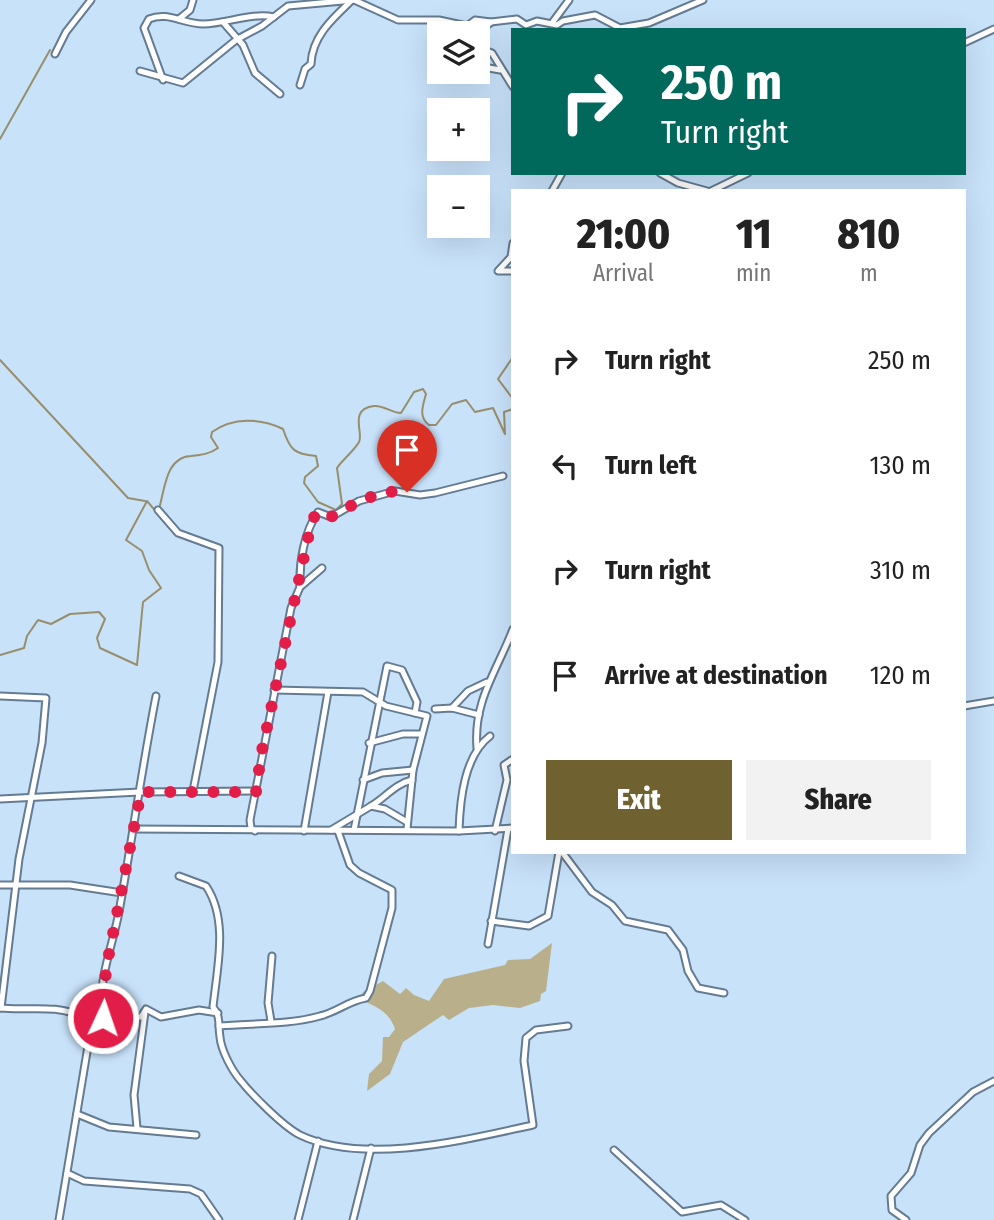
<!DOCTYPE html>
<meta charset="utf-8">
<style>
:root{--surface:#fff;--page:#f2f2f2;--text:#222;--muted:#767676;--accent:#6f6230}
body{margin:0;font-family:"Fira Sans Condensed",sans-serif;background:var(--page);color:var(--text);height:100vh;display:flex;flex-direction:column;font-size:26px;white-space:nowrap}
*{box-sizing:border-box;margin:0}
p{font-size:23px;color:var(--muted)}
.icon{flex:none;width:38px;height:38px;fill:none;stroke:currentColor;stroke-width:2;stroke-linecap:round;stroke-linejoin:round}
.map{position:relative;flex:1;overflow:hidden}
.side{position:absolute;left:511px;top:189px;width:455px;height:665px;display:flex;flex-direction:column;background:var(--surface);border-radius:0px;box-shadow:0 7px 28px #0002}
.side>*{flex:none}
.banner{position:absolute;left:511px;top:28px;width:455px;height:147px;border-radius:0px;box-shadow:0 7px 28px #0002;background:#00695c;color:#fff;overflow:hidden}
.tools{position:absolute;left:427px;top:21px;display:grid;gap:14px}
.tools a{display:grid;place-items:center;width:63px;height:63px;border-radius:0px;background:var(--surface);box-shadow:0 7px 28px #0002;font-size:35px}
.pin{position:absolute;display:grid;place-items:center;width:60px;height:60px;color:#fff;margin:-72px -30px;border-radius:50% 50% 50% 0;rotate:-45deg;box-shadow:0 0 7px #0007}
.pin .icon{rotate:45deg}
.me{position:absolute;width:77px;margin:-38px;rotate:3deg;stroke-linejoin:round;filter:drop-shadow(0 0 5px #0008)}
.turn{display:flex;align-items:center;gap:24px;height:147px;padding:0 35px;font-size:32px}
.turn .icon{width:91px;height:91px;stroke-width:2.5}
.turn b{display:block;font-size:49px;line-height:60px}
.eta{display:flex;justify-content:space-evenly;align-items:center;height:119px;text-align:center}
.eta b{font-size:42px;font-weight:800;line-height:49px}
.primary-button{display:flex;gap:14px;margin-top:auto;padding:14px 35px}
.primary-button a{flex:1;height:80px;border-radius:0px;background:var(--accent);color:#fff;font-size:28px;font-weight:800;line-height:80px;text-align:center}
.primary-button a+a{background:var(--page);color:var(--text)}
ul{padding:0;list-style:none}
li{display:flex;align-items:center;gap:21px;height:105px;padding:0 35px}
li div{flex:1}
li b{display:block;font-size:26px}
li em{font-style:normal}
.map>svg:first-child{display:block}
.forest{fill:#b9b08b}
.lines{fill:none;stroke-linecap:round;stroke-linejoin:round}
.stream{stroke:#988e6b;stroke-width:2}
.minor-casing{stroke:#647b91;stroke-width:9}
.minor{stroke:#fff;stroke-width:5}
.route{stroke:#e11d48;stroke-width:12;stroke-dasharray:0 21.6}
</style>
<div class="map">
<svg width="994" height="1220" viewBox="0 0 994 1220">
<rect width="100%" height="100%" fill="#c8e2fa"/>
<!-- forest -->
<path class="forest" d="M552,943L546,991L541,994L540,1001L520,1008L493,1005L469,1008L449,1020L443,1015L403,1042L390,1074L367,1091L369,1074L382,1061L383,1037H389L395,1029C389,1011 376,1007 360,999L363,992L383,981L400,994L406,988L414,995L429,1001L444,979L505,965L508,960L530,959Z"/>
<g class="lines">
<!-- stream -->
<g class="stream">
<path d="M0,139L50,50"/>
<path d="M513,357L498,379L513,399"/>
<path d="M0,360L128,498L145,501"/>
<path d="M159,509C165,488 166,457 191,456C201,455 210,454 218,448L211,437L212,432C233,417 261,418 283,429C290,450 294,454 316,456L318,466L305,477L304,483L318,502L336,510L342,504L337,468C343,459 354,451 359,442C364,433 348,409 374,406C384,405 391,413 401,413L414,392L423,389L426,394C423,405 418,417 429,425H436L452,404L466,400L475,412L493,408L505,434L504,412L513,409"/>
<path d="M0,655L24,648L27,636L38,620L51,624L70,614L99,612L105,619L97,638L100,648L137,665L143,602L161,588L149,570L142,551L126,540L147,501L158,514"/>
</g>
<!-- minor casing -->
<g class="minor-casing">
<g id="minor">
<path d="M179,19L190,10L193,0"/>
<path d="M223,22L243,45L255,73L280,94"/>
<path d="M491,22L517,19L526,25L537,21L557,25L563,21L595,15L620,28L649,23L703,0"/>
<path d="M552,23L569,0"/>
<path d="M964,43L994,29"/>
<path d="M478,48L492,53L513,87"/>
<path d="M55,54L66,32L91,0"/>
<path d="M478,66L500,70"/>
<path d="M140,71L183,83L236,40L262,26L288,6L354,0L398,20H439L467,26L475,20L491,22L484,28V48"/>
<path d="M163,80L144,28L149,19C168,11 183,24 203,24C226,24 252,12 274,17"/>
<path d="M300,85L305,69L311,64C312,37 332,19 350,2"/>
<path d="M660,173L678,183L707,191"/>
<path d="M552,191L562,173"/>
<path d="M711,191L748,173"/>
<path d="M513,243L511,257L498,271H513"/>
<path d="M158,510L178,533L219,548L218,662L193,791"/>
<path d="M300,587C299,563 304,532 318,512L331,517L359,501L395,491L420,495L435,493L503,476"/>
<path d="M274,690L363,692L386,706L427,716L413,770L407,829"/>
<path d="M0,696L46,698L42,743L19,859L1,1008"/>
<path d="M964,706L994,701"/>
<path d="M452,708L468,691L487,682"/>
<path d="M435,709L452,708L479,715"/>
<path d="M369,743L403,734H421"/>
<path d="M477,748C473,701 497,671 513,629"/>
<path d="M363,780L382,773L413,770"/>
<path d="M0,799L140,792L256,791"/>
<path d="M371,806C386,797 395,784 412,780"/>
<path d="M133,829L459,831L513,828"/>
<path d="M331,830L371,806L385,809L407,822"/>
<path d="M354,830L387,666L402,670L417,702L415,713"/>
<path d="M255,831L251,828L250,820L291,608L300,587L322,568"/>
<path d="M304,831L328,692"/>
<path d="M459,831C460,800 464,756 490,736"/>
<path d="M495,831L507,780L504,765L513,759"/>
<path d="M562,852L592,892L612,905L625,921L668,930L683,950L688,971L698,988L724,993"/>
<path d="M179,876L206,886C229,920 217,968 213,1007C221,1016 218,1026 220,1037C221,1050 232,1071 241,1081C253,1096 284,1127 300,1135C364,1166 468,1139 533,1125L524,1061L526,1038L536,1030L568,1026"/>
<path d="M0,885H70L122,893"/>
<path d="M491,921L529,926L548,916L559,852"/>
<path d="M488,944L508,829"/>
<path d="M0,1008C28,1011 55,1004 80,1016L94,1010L103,1018L141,1017L146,1009L161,1017L199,1010L218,1013"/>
<path d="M103,1018C96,984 113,945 119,912C132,840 142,768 156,696"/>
<path d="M271,1021L268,1003L272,956"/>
<path d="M219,1026C252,1023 289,1025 320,1016C337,1012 348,1001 366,998L370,991L392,908V890L359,873L350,865L338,831"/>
<path d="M77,1114L109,1127L196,1135"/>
<path d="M137,1128L134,1095L145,1012"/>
<path d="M614,1150L682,1212L721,1205L745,1220"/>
<path d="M67,1173L84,1181L190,1189L201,1194L219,1220"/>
<path d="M59,1220L94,1010"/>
<path d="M298,1220L318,1141"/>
<path d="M353,1220L371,1148"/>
<path d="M906,1220L892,1210L891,1196L911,1173L920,1145L929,1133L973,1092L994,1081"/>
</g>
</g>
<!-- minor -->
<use href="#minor" class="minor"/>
</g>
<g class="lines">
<!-- route -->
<path class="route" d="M103,1018L101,1008L108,959L141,792H256L261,755L312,520L318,512L331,517C354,504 380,488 407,492"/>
</g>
</svg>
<div class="tools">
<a><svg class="icon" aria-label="layers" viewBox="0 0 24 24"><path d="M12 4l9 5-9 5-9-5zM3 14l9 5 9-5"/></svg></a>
<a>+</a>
<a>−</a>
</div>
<div class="pin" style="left:407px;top:492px;background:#d93025"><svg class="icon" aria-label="arrive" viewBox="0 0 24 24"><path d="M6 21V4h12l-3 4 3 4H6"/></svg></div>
<svg class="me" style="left:103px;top:1018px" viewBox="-20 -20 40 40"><circle r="17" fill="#e11d48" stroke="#fff" stroke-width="3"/><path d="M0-11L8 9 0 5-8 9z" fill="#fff"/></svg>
<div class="banner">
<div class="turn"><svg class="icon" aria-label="right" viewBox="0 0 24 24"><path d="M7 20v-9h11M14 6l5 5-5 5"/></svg><div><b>250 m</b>Turn right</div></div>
</div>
<section class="side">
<div class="eta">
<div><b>21:00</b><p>Arrival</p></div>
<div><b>11</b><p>min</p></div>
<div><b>810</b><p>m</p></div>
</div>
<ul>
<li><svg class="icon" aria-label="right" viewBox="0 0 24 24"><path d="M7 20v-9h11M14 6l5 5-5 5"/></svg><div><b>Turn right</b></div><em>250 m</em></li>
<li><svg class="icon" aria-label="left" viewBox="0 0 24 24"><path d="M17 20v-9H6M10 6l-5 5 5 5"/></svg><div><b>Turn left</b></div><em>130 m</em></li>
<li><svg class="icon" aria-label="right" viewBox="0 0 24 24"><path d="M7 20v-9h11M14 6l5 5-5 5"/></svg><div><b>Turn right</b></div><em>310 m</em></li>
<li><svg class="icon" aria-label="arrive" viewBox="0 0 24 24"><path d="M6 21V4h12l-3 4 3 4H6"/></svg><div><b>Arrive at destination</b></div><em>120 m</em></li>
</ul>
<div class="primary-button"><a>Exit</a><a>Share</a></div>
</section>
</div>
